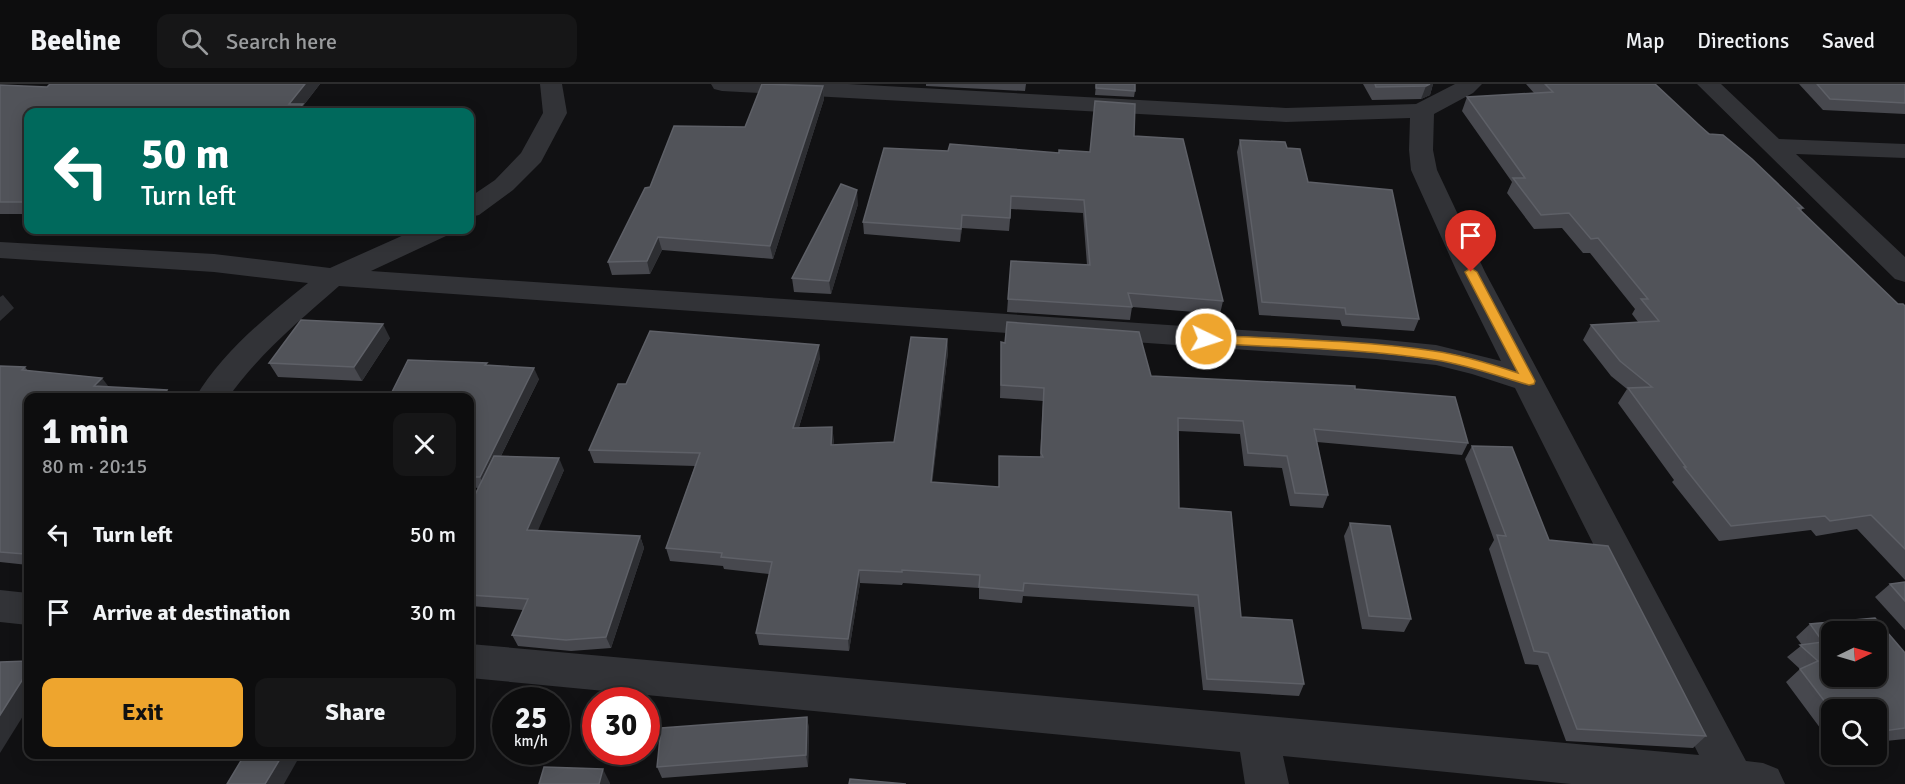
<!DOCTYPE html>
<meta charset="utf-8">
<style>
:root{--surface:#0d0d0e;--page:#161617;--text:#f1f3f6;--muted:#9a9c9e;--line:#2d2d2e;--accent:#eea52e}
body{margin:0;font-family:Signika,sans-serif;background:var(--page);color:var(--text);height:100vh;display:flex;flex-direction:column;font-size:22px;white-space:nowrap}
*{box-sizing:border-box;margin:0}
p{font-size:20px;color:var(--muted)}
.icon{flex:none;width:33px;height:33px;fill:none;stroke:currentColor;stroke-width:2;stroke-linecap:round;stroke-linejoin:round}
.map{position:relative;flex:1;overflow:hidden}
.sheet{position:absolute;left:24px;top:309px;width:450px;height:366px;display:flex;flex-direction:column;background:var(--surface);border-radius:12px;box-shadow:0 3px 15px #0003,0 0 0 2px var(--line)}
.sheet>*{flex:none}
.top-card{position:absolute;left:24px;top:24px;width:450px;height:126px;border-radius:12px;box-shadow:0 3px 15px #0003,0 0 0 2px var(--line);background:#00695c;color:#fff;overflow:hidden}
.needle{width:39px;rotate:85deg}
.controls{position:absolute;left:1821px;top:537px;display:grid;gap:12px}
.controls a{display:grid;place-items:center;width:66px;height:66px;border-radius:12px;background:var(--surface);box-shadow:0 3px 15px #0003,0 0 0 2px var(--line);font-size:30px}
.speed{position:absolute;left:492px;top:603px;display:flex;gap:12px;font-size:30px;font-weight:700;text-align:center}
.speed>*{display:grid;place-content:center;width:78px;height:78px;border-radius:50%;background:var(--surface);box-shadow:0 3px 15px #0003,0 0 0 2px var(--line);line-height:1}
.speed small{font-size:15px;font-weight:400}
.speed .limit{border:9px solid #d22;background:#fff;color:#111}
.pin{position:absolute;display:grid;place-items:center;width:51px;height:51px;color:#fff;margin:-62px -26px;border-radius:50% 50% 50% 0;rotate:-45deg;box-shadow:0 0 6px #0007}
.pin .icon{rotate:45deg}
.me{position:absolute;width:66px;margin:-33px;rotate:94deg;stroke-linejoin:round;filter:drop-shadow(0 0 4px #0008)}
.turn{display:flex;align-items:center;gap:21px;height:126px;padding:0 18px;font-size:27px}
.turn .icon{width:78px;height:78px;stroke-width:2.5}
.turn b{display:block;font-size:42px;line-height:51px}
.round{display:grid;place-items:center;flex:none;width:63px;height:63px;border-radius:12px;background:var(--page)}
.head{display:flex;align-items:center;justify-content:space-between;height:102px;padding:0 18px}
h1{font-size:36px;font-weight:700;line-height:45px}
.cta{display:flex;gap:12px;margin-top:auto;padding:12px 18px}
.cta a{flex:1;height:69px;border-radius:12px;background:var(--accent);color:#111;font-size:24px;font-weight:700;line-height:69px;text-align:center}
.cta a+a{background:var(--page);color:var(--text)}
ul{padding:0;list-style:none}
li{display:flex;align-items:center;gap:18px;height:78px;padding:0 18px}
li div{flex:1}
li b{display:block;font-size:22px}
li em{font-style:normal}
header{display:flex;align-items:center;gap:36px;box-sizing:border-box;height:84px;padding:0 30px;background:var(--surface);border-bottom:2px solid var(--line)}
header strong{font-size:28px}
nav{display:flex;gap:33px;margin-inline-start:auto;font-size:21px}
.search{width:420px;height:54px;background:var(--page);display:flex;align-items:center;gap:15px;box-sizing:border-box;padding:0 21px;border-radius:12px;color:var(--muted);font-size:22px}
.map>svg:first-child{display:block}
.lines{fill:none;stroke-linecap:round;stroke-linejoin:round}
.minor{fill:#323337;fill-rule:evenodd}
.wall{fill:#47484e}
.shaded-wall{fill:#2d2e32}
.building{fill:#515359;stroke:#5e6067;stroke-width:1.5;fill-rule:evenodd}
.route{fill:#eea52e;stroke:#9b6b1e;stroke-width:1.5}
</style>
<header>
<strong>Beeline</strong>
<div class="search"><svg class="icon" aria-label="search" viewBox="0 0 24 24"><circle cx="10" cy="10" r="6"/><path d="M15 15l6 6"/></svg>Search here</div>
<nav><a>Map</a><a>Directions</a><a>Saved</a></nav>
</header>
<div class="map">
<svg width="1905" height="700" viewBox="0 0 1905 700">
<rect width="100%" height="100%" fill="#111113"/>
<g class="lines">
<!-- minor -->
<g class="minor">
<path d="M540,0H562L567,29L541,78L513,106L479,131L470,133V113L495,96L521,69L543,29Z"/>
<path d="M711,0H848L1286,24L1416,20L1455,0H1482L1473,9L1434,30L1433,66L1437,86L1485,188L1746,677L1763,679L1778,685L1785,700H1571L1283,672L1289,700H1245L1240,668L470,594V560L1699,671L1515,304L1472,290L1436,281L1376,275L339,202C299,237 259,270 228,314H195C223,267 266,233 308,199L214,188L0,174V158L214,170L330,184L415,146H449L446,152L371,187L1376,255L1436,261L1501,277L1457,188L1411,86L1409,66L1410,34L1286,38L722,7L714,5Z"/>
<path d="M1697,0H1721L1779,55L1905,60V74L1796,70L1905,173V198L1895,195Z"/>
<path d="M0,506L28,509V541L0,538Z"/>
</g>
</g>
<!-- wall -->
<g class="wall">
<path d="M320,0L303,22L307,28H28V130H0V1L47,3Z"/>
<path d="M926,0H1026L1025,7L926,2Z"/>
<path d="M1096,0L1135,7L1134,13L1095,11Z"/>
<path d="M1363,0H1433L1430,11L1421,15L1372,16Z"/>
<path d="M1526,0H1655L1699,41L1803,124L1801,127L1898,220L1905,222V496L1857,445L1816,452L1811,446L1719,457L1672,398L1674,396L1618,319L1627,305L1611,292L1583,256L1591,241L1638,238L1632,230L1635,225L1590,169H1583L1562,144L1534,145L1507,109L1512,98L1462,27L1467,13L1534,9Z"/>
<path d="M1799,0H1905V30L1823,26Z"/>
<path d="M823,2L824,15L773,175L662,166L650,190L612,191L608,178L650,103L745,43Z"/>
<path d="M1134,52L1223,217L1220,230L1132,223L1130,236L1007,228L1011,177L1087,181L1083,129L1011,125L1009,147L962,144L960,158L864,150L863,138L948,67L1059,69L1090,68Z"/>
<path d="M1240,56L1287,64L1308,98L1419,235L1414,247L1342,242L1340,236L1259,231L1237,68Z"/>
<path d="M858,120L831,210L794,208L792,194Z"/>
<path d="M390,254L362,297L278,293L269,279Z"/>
<path d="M947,255L948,268L932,398L998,403L1040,373L1043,317L1000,314L1001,258L1151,292L1355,305L1468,359L1462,371L1317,358L1328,411L1323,424L1290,422L1282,384L1244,382L1240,350L1178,347L1179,424L1241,533L1304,600L1299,612L1203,606L1194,523L1023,512L1022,519L979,515V504L903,499L902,501L860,499L849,567L759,561L756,549L769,490L724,485L723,482L670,477L666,464L695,382L594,379L589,366L626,300L820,274L799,343L834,356L833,361L894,358Z"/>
<path d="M0,282L25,283L28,287L109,303L167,306L173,314H28V481L0,478Z"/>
<path d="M488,282L539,295L501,372L564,386L537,447L640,452L644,464L611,564L571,567L518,562L512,551L523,526L470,522V421L478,404L470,403V314Z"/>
<path d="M1472,362L1549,456L1706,652L1693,664L1566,657L1538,581L1525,580L1489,465L1494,456L1465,375Z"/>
<path d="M1350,439L1411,535L1404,548L1362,545L1344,452Z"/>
<path d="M1905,498V546L1875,513L1890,500Z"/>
<path d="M1810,540L1905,569V655L1876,658V626H1832V660L1786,598L1800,585L1787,573L1802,561L1796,553Z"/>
<path d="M807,633L809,645L808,683L662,694L657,683Z"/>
</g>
<!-- shaded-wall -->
<g class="shaded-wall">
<path d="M305,0H320L303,22L307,28H294L289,20Z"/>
<path d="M1430,0H1433L1430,11L1421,15L1426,2Z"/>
<path d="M823,2L824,15L773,175L770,162Z"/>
<path d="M857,106L858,120L831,210L829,197Z"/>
<path d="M962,131V144L960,158L961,145Z"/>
<path d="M658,153L662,166L650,190L647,177Z"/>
<path d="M3,211L14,224L0,237V213Z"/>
<path d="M383,240L390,254L362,297L354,283Z"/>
<path d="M947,255L948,268L931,410V398Z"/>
<path d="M819,261L820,274L795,356L793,344Z"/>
<path d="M534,284L539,295L485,404L480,393Z"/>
<path d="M102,294L112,307L94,302Z"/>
<path d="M167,306L173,314H161Z"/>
<path d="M832,343L834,356L833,373L831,361Z"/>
<path d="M559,374L564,386L533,458L527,446Z"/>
<path d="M640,452L644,464L611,564L606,553Z"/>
<path d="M859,486L860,499L849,567L848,555Z"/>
<path d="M28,587V624L0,669V631Z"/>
<path d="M807,633L809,645L808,683L806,671Z"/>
<path d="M283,670H301L284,700H265Z"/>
<path d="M603,685L610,699V700H599Z"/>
</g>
<!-- building -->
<g class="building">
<path d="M50,0H305L289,20H303L296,28H28V118H0V1L47,3Z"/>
<path d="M762,0L823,2L770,162L658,153L647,177L608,178L645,104L650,103L674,42L745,43Z"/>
<path d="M1096,0H1135V7L1096,4Z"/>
<path d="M1375,0H1430L1426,2L1376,3Z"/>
<path d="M1545,0H1655L1699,41L1709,50L1723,51L1752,75L1803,124H1798L1898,220H1903L1905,222V465L1871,431L1830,437L1825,432L1731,442L1684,383H1686L1628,304L1652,303L1620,277L1591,241L1659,237L1641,215H1648L1598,154L1591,155L1569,129L1541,131L1513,94H1525L1467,13L1553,8Z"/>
<path d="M1817,0H1905V19L1830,15Z"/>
<path d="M1095,17L1135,20L1134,52L1183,55L1223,217L1128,209L1132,223L1008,215L1011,177L1090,181L1084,116L1011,112L1010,134L962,131L961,145L863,138L884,64L948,67L950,60L1059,69V66L1090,68Z"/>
<path d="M1240,56L1285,58L1287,64L1300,65L1308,98L1392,106L1419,235L1346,230L1345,224L1262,218Z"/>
<path d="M841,100L857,106L829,197L792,194Z"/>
<path d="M301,236L383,240L354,283L269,279Z"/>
<path d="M1007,238L1139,248L1151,292L1355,302V305L1455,313L1468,359L1314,345L1328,411L1295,409L1287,372L1248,369L1243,337L1178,334L1179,424L1231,428L1241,533L1292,536L1304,600L1207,595L1198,511L1024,499L1023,507L979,503L980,491L902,486V488L859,486L848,555L756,549L772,478L721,473L722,469L666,464L700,369L589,366L618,300H626L650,247L819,261L793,344L832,343L831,361L894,358L911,253L947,255L931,398L999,403V372L1043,373L1041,369L1044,304L1001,301V258L1005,259Z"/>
<path d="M408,276L487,279L485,281L534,284L480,393H470V314H389Z"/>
<path d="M0,282L25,283L22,286L102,294L94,302L167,306L161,314H28V466L25,470L0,468Z"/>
<path d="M280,312L279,314H256Z"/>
<path d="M1472,362L1512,363L1549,456L1608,462L1706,652L1577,645L1548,569L1534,567L1497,451L1506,452Z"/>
<path d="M494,372L559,374L527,446L640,452L606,553L566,556L512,551L528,515L470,511V421Z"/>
<path d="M1350,439L1390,442L1411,535L1369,532Z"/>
<path d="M1905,498V517L1890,500Z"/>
<path d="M1875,534L1905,569V644L1876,648V626H1832V627L1800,585L1818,577L1800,561L1823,558L1810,540ZM1832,548H1876V592H1832Z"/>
<path d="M28,577V587L0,631V578Z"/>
<path d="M807,633L806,671L657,683L661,644Z"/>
<path d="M245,670H283L265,700H227Z"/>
<path d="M544,683L603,685L599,700H539Z"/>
<path d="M850,695L906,700H849Z"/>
</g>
<!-- route -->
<path class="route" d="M1471,184L1477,188L1535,297L1534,300L1529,301C1498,292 1468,281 1436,276C1360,264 1282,264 1206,259L1200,255L1206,251C1282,255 1359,256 1434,267C1463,271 1491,280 1518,289L1465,188Z"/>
</svg>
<div class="controls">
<a><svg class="needle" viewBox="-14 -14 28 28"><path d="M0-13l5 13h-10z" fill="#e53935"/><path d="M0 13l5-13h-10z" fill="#9a9c9e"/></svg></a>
<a><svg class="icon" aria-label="search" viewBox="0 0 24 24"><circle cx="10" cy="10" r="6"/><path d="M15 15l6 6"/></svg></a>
</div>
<div class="speed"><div>25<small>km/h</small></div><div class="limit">30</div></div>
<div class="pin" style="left:1471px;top:188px;background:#d93025"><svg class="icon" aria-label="arrive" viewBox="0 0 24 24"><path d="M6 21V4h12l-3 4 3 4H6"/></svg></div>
<svg class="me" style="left:1206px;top:255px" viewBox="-20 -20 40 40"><circle r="17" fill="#eea52e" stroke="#fff" stroke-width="3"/><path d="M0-11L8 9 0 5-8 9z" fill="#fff"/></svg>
<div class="top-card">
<div class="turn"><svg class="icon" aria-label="left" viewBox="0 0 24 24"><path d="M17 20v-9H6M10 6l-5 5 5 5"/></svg><div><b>50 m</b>Turn left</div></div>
</div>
<section class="sheet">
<div class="head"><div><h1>1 min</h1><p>80 m · 20:15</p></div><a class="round"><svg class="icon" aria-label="close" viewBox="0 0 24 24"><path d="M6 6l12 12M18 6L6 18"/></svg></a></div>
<ul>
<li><svg class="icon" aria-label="left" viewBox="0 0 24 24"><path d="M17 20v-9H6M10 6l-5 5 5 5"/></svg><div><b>Turn left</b></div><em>50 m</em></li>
<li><svg class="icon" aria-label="arrive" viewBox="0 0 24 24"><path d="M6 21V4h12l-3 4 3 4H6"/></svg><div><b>Arrive at destination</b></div><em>30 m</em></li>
</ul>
<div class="cta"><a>Exit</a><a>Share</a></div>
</section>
</div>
